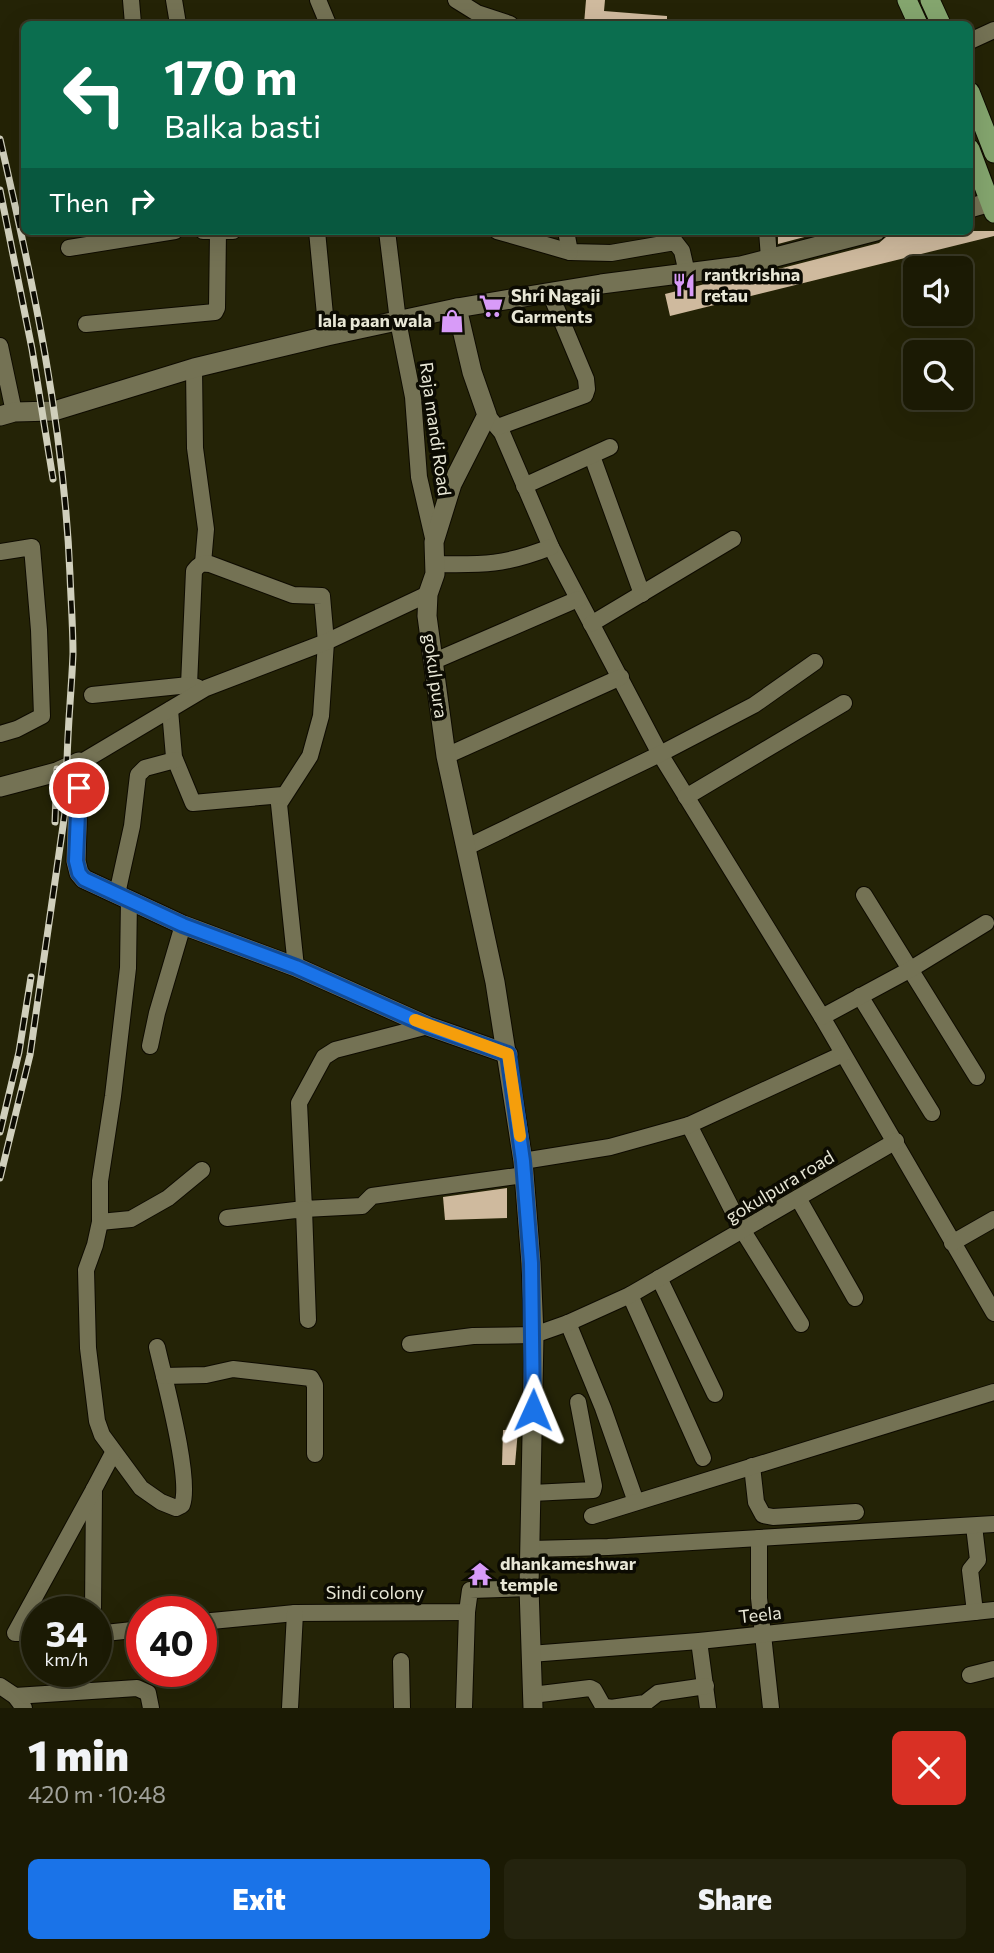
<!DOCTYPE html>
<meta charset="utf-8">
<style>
:root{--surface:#1b1a04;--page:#24230e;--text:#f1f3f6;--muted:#a0a19a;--line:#393826;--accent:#1a73e8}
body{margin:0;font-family:Commissioner,sans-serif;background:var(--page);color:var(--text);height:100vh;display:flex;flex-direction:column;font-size:26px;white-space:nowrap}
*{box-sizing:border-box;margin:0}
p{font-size:23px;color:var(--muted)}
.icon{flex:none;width:38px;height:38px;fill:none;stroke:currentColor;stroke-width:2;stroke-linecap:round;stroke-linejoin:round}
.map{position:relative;height:1708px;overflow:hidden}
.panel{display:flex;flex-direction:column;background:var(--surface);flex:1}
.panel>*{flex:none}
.guide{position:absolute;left:21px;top:21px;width:952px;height:214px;border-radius:10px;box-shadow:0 7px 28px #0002,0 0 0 2px var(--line);background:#0b6e4f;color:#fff;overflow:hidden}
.fabs{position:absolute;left:903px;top:256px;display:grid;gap:14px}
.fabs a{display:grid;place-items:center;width:70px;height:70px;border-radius:10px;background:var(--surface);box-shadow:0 7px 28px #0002,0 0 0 2px var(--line);font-size:35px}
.speed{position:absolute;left:21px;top:1596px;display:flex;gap:14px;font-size:35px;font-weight:700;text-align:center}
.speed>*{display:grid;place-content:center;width:91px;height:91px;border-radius:50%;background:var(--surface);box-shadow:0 7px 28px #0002,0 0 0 2px var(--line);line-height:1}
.speed small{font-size:18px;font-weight:400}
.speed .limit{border:10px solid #d22;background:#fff;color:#111}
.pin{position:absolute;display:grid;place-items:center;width:60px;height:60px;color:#fff;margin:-30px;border:4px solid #fff;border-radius:50%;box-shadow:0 2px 7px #0007}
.me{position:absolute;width:77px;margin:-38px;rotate:1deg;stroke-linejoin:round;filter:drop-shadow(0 0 5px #0008)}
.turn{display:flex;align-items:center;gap:24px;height:147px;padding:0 28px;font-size:32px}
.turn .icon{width:91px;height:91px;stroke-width:2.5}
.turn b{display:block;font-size:49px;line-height:60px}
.then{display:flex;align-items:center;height:66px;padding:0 28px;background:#0003;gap:14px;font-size:26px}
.round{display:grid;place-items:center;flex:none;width:74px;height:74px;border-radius:10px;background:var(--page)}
.headline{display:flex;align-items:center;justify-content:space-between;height:119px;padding:0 28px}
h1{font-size:42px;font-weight:800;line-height:52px}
.cta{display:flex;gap:14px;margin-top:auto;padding:14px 28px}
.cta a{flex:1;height:80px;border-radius:10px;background:var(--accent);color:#fff;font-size:28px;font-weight:800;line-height:80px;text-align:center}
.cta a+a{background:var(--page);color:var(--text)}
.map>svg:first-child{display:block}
.building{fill:#cfba9e}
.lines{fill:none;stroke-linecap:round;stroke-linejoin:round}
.minor-casing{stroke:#0e0b00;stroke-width:18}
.tertiary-casing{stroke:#0e0b00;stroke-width:21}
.trunk-casing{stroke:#0e0b00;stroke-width:21}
.minor{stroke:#747254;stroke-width:16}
.tertiary{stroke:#747254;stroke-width:19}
.trunk{stroke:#84a56e;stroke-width:19}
.rail-casing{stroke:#d0cfbc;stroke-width:7}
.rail{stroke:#0c0b02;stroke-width:4.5;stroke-dasharray:13;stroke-linecap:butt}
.route-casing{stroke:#114b97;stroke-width:18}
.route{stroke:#1a73e8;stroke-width:12}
.slow{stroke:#f59e0b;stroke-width:12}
.labels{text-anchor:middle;stroke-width:7;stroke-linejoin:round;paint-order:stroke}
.poi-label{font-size:18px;font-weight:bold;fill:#e8e7d6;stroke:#0c0b02;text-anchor:start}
.street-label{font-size:18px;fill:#e8e7d6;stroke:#0c0b02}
</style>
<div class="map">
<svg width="994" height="1708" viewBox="0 0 994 1708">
<rect width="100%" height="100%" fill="#242306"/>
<!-- building -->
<g class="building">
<path d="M586,0H605L604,11L667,16V24H584Z"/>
<path d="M778,231H827L778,244Z"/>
<path d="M911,231H994V236L670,316L665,294L713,282L744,278L879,243L886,237Z"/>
<path d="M507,1188V1218L445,1220L443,1197Z"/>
<path d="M503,1430H518L515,1465H502Z"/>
</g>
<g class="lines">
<!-- minor casing -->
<g class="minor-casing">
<g id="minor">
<path d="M131,0L133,24"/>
<path d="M174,0L178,24"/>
<path d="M318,0L328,24"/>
<path d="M456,0L477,13L510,24"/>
<path d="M970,41L994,30"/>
<path d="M203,231H233"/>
<path d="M317,231L327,336"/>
<path d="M387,231L398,321L413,397L419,477L434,542"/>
<path d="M497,231L570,252L611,253L675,242L682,251L687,273"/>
<path d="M566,231L570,252"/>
<path d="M767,231L769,258"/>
<path d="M69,248L175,231"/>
<path d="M86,324L215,312L217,308L218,231"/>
<path d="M0,346L14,412"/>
<path d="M194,368L195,448L206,529L203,563"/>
<path d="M487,415L502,433L551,547L660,754L822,1017L994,1313"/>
<path d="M498,427L585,395L587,389L586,379L550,293"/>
<path d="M592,456L642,594"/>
<path d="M524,486L610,447"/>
<path d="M0,552L32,547L39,630L42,716L17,729L0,734"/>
<path d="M435,564C484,565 505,565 551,547"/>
<path d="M591,624L733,539"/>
<path d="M432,662L578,599"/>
<path d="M189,685L194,571C199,564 202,563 210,564L293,595L322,596L326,642L321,716L310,756L279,804L296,967"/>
<path d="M92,695L189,685L197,687"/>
<path d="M170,710L174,757L193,803L283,795"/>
<path d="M446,756L621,677"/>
<path d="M80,763L206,688L326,642L428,594"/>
<path d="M686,797L844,703"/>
<path d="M467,847L660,754L754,705L815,662"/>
<path d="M117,894L132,826L138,775L145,768L175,760"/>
<path d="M864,895L977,1077"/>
<path d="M129,899L128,968L113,1096L100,1181V1222L95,1245L86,1270L88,1348L97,1421L102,1435L141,1488L161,1502L176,1508L182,1505C192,1480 164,1378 157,1347"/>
<path d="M860,996L932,1113"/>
<path d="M822,1017L911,969L986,923"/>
<path d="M428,1026L335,1050L324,1057L299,1103L304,1209L362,1206L372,1196L524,1175"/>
<path d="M150,1046L157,1013L183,925"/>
<path d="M689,1125L743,1231L801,1324"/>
<path d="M523,1161L610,1147L689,1125L843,1054"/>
<path d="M798,1198L855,1298"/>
<path d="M227,1218L304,1209L308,1320"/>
<path d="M100,1222L131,1219L168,1198L202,1170"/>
<path d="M952,1243L994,1219"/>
<path d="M659,1278L715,1394"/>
<path d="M630,1295L703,1458"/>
<path d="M568,1323L603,1408L636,1502"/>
<path d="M410,1344L473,1336L534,1335L568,1323L630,1295L896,1141"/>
<path d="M164,1376L206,1375L233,1369L311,1378L315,1385V1454"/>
<path d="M752,1466L756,1502L763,1515L773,1517L856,1512"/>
<path d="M532,1493L593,1490L594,1486L578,1402"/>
<path d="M592,1516L994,1392"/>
<path d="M974,1526L978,1560L970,1570L975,1612"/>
<path d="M759,1538V1598L771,1708"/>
<path d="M531,1549L608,1547L994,1524"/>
<path d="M93,1612L94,1489L113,1453"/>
<path d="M201,1622L295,1613L467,1612L470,1590L529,1588"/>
<path d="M37,1633H15L94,1489"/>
<path d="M96,1634L142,1629"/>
<path d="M699,1641L708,1708"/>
<path d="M530,1654L699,1641L994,1610"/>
<path d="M401,1661L402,1708"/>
<path d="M970,1675L994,1669"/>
<path d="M0,1686L15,1696L24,1708"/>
<path d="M532,1695L590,1688L594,1690L603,1706L611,1708L645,1703L658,1693L706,1686"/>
<path d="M15,1696L137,1688L148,1693L151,1708"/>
<path d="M290,1708L295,1613"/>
<path d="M464,1708L467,1612"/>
</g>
</g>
<!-- tertiary casing -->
<g class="tertiary-casing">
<g id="tertiary">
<path d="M970,208L994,201"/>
<path d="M457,308L472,372L487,415L452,484L434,542L435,574L428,594L427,616L446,756L495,982L523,1161L531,1263L534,1335L529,1588L533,1708"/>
<path d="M0,416L14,412L54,411L194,368L327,336L457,308L601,284L741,266L876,231"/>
<path d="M0,787L57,772L79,762L76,861L79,873L84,879L183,925L296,967L428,1026L508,1054"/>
</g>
</g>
<!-- trunk casing -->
<g class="trunk-casing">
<g id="trunk">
<path d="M907,0L918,24"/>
<path d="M930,0L941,24"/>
<path d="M970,92L994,153"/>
<path d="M970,149L994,213"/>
</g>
</g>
<!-- minor -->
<use href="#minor" class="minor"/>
<!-- tertiary -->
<use href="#tertiary" class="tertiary"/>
<!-- trunk -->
<use href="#trunk" class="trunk"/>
<!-- rail casing -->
<g class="rail-casing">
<g id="rail">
<path d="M0,139C33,282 64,427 70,575C71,601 73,628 73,654C71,702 65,750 67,798L30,1055L0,1178"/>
<path d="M0,190L32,349L53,479"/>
<path d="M55,822L57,769"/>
<path d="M0,1132L19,1052L31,977"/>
</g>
</g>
<!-- rail -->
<use href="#rail" class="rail"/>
</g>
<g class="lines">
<!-- route casing -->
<g class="route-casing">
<path id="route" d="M79,788L76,861L79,873L84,879L183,925L296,967L428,1026L508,1054L523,1161L531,1263L533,1410"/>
</g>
<!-- route -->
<use href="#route" class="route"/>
<!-- slow -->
<path class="slow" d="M415,1020L508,1054L520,1136"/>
</g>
<!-- icons -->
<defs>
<g id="restaurant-bare" transform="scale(1.89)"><path d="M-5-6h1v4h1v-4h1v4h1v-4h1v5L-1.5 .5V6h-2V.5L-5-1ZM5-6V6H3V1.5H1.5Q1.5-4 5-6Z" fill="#d89bf8" stroke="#0c0b02" stroke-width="2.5" paint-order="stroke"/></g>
<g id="supermarket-bare" transform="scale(1.89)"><path d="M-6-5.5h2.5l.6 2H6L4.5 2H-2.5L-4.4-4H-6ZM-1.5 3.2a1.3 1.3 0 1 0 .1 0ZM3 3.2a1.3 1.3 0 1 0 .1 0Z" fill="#d89bf8" stroke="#0c0b02" stroke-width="2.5" paint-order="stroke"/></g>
<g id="shop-bare" transform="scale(1.89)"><path d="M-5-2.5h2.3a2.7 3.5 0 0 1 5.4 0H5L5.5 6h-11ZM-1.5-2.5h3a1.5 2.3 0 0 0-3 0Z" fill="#d89bf8" stroke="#0c0b02" stroke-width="2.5" paint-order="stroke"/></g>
<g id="temple-bare" transform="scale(1.89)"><path d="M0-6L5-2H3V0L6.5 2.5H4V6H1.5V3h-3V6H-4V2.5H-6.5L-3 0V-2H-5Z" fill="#d89bf8" stroke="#0c0b02" stroke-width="2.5" paint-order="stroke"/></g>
</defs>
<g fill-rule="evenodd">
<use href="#restaurant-bare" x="684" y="285"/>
<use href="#supermarket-bare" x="491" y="306"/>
<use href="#shop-bare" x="452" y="321"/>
<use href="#temple-bare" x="480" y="1574"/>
</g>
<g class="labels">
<!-- poi labels -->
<g class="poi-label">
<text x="704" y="281">rantkrishna<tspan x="704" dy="21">retau</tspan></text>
<text x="511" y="302">Shri Nagaji<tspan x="511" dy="21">Garments</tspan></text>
<text x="432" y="327" text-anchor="end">lala paan wala</text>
<text x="500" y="1570">dhankameshwar<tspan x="500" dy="21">temple</tspan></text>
</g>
<!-- street labels -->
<g class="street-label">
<text transform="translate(435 429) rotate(82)" y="6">Raja mandi Road</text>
<text transform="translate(435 676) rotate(82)" y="6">gokul pura</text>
<text transform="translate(780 1187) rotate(-31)" y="6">gokulpura road</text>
<text x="375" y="1599">Sindi colony</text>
<text transform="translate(760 1615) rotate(-6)" y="6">Teela</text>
</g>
</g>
</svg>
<div class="fabs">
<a><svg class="icon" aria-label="sound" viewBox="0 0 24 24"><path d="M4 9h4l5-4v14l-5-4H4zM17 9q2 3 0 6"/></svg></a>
<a><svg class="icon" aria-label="search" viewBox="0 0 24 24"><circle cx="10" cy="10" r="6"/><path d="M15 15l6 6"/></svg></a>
</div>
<div class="speed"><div>34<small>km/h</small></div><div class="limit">40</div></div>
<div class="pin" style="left:79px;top:788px;background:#d93025"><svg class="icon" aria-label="arrive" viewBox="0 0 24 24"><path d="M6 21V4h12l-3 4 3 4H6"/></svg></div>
<svg class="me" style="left:533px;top:1410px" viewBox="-20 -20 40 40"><path d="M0-17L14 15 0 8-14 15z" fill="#1a73e8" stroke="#fff" stroke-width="4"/></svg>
<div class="guide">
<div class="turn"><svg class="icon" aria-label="left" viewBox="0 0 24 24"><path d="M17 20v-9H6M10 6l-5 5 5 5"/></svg><div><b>170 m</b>Balka basti</div></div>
<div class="then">Then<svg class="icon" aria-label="right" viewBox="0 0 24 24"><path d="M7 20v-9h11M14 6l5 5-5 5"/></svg></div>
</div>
</div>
<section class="panel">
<div class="headline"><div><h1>1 min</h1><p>420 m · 10:48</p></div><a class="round" style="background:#d93025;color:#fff"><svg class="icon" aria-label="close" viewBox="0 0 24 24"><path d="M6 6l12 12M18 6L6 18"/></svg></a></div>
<div class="cta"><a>Exit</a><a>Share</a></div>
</section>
